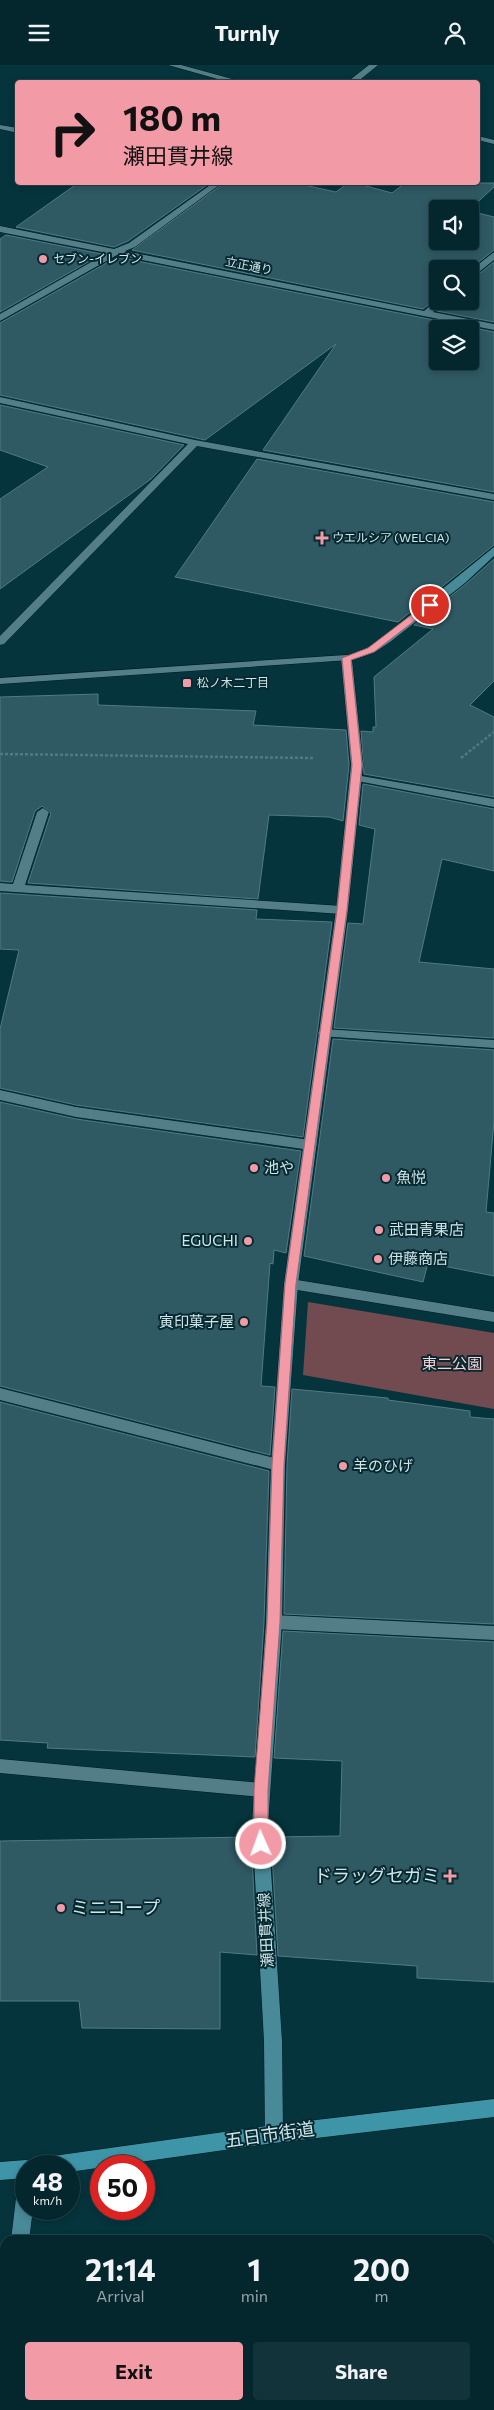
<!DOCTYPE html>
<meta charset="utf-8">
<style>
:root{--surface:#04272e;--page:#12333a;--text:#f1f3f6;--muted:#97a5aa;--line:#25444a;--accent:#f39aa7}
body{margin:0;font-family:Commissioner,"Noto Sans JP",sans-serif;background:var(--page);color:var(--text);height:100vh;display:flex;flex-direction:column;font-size:19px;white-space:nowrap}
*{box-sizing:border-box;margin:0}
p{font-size:16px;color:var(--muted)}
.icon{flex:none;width:28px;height:28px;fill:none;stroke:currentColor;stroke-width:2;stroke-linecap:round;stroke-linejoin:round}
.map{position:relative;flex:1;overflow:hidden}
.side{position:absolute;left:0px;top:2170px;width:495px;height:175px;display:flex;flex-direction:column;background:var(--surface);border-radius:15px 15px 0 0;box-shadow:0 2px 8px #0003,0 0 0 1px var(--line)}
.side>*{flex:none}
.banner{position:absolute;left:15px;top:15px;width:465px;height:105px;border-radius:5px;box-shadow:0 2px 8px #0003,0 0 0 1px var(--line);background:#f39aa7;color:#111;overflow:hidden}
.controls{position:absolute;left:429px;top:135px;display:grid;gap:10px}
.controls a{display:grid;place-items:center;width:50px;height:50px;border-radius:5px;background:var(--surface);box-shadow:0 2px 8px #0003,0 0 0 1px var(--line);font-size:25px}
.speed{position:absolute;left:15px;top:2090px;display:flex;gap:10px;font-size:25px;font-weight:700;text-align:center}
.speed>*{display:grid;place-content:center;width:65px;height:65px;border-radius:50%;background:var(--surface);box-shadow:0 2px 8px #0003,0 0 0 1px var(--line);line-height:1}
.speed small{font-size:12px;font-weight:400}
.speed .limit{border:8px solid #d22;background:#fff;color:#111}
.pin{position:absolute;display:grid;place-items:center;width:42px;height:42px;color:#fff;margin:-21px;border:2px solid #fff;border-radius:50%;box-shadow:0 1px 5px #0007}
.me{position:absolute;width:55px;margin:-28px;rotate:358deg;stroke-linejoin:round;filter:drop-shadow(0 0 4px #0008)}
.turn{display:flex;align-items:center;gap:18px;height:105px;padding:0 25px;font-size:22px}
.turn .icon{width:65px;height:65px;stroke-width:2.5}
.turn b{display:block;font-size:35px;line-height:42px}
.eta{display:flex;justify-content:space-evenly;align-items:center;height:85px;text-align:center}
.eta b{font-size:30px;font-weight:700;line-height:35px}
.action{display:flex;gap:10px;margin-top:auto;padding:10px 25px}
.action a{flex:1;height:58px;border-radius:5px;background:var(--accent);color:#111;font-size:20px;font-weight:700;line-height:58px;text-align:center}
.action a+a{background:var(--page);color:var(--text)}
header{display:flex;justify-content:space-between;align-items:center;height:65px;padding:0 25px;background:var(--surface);font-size:22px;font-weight:700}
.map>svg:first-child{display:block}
.green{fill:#714b50}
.building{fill:#2f5963;stroke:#507b85;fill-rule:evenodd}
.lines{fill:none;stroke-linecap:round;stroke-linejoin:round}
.service-casing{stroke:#001b21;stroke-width:1}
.minor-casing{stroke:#001b21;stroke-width:1}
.secondary-casing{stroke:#001b21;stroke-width:1}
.primary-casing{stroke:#001b21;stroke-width:1}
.path{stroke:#537880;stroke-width:2.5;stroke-dasharray:3 2;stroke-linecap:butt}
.service{fill:#537e88;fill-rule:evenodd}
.minor{fill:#537e88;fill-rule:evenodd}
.secondary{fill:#498a98;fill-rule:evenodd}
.primary{fill:#3f95a8;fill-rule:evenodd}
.route{fill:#f39aa7;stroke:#9e646d}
.poi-dot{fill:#f39aa7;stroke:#072930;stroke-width:2}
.labels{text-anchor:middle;stroke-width:4;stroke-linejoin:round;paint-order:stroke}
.far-poi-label{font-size:12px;fill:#cee5ea;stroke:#072930;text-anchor:start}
.far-street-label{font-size:12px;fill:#cee5ea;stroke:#072930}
.poi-label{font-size:15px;fill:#cee5ea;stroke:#072930;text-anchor:start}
.park-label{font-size:15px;fill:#fdd0d5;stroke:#072930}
.street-label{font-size:15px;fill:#cee5ea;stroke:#072930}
.near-poi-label{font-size:18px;fill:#cee5ea;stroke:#072930;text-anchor:end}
.near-street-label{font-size:18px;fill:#cee5ea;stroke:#072930}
</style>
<header><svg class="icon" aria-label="menu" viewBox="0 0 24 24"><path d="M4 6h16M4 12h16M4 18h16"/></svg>Turnly<svg class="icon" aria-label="person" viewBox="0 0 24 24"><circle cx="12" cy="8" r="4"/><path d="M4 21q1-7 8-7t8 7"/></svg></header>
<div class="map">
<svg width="494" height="2345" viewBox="0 0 494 2345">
<rect width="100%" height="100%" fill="#05343d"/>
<!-- green -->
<path class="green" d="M308,1237L494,1268V1344L303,1310Z"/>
<!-- building -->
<g class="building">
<path d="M78,118H210L128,176L114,182L16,162Z"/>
<path d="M224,118H295L336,127L348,118H355L392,128L405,118H494V122L470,144H438V176H470V146L494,152V185L470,204H438V232L423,244L132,185Z"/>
<path d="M6,170L102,189L0,247V174Z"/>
<path d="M117,192L494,267V427L263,385L336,279L205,375L0,330V258ZM438,264H470V296H438Z"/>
<path d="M494,197V257L437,246L446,236H470V216Z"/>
<path d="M0,340L184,380L151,414L0,524V434L48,402L0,385Z"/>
<path d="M257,394L494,437V480L398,557L175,512Z"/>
<path d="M494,494V616L470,640L494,652V732L364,709L361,666L373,667V662H376L374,612L433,564L414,560L466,519Z"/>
<path d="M98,629V640L256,646L253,660L346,665L349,700L343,756L329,752L269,750L258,834L28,818L51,748L42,741L35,746L12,817L0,816V632Z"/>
<path d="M363,719L494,744V806L442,794L419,897L494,904V973L334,963L348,858L363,859L375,764L359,760Z"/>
<path d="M0,828L257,845L256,854L332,857L303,1072L76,1040L0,1023V964L19,885L0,884Z"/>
<path d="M333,974L494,985V1056L486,1147L494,1148V1211L428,1198L423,1217L304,1191Z"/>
<path d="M0,1037L76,1054L301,1086L286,1188L274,1185L273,1199L270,1198L261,1321L275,1322L270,1390L0,1321Z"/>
<path d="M292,1324L388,1333V1335L470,1346V1352L494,1354V1559L284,1549L287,1400Z"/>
<path d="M0,1337L269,1406L264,1557L255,1692L47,1683L48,1678L0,1675Z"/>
<path d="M283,1566L494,1577V1917L417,1913V1901L278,1891L271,1772L340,1771L342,1696L274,1693Z"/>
<path d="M251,1772L257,1890L220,1887V1964L82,1963L79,1936H0V1776Z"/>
</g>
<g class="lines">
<!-- service casing -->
<g class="service-casing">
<g id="service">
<path d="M356,710L494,734V742L352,715V711Z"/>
<path d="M43,743L49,747L25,820L342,841L348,845L342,849L0,826V818L13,819L37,747Z"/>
<path d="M324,964L494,975V983L320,971L318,968L320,965Z"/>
<path d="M0,1025L76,1042L310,1075L317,1080L310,1085L76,1052L0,1035Z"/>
<path d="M291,1214L494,1247V1257L291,1224L286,1223L284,1219L286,1215Z"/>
<path d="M274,1550L494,1561V1575L274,1564L268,1562L266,1557L268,1552Z"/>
<path d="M0,1694L261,1718L267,1720L269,1725L267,1730L261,1732L0,1708Z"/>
</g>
</g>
<!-- minor casing -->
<g class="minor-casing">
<g id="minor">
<path d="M168,0H181L247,18H232Z"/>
<path d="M369,0H378L356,18H346Z"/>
<path d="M0,60L18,63V68L0,64Z"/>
<path d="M478,71L494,75V79L478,75Z"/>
<path d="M213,118H222L135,182L125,186L424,246L438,234V236H444L433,247L494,259V265L117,190L0,256V249L107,188L0,167V161L114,184L129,178Z"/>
<path d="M494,187V195L470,214V206Z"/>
<path d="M0,332L195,375L494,429V435L197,381L4,579L0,580V571L188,379L0,338Z"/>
<path d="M346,590L350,591V595L0,619V613Z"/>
<path d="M0,1323L278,1394L283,1396L285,1400L283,1404L278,1406L0,1335Z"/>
</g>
</g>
<!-- secondary casing -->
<g class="secondary-casing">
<g id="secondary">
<path d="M494,482V491L465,518L390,577L375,587L352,595L363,700L348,845L298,1219L285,1400L282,1557L268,1759L282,1976L283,2069L281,2075L274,2078L267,2075L265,2069L264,1976L252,1759L266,1557L271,1400L284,1219L336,845L351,700L341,593L367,583L382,573Z"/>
<path d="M26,2116V2144H33L29,2175H11L17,2125L19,2118Z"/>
<path d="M5,2295V2340H11L10,2345H0V2297Z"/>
</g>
</g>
<!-- primary casing -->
<g class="primary-casing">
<g id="primary">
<path d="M494,2034V2052L274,2078L69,2107V2101H37L39,2095L46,2092L274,2060Z"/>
<path d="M26,2095L33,2097L34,2101H26V2113L0,2115V2097Z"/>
</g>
</g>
<!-- path -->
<g class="path">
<path d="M0,689L314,693"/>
<path d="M461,693L494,667"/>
</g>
<!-- service -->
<use href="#service" class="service"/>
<!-- minor -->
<use href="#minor" class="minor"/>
<!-- secondary -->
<use href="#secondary" class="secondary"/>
<!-- primary -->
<use href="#primary" class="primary"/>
</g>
<!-- route -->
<path class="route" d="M427,538L435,540L374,587L351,595L362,700L347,845L296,1219L284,1400L280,1557L268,1725V1779L266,1783L261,1785L256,1783L254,1779V1725L267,1557L272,1400L285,1219L337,845L352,700L342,593L368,583Z"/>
<!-- markers -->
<g class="poi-dot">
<circle cx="43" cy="194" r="5"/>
<path d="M319.5 465.5h5v5h5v5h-5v5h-5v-5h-5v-5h5z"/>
<rect x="182" y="613" width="10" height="10" rx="2.5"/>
<circle cx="254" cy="1103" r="5"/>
<circle cx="386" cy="1113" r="5"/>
<circle cx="379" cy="1165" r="5"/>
<circle cx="248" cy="1176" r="5"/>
<circle cx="378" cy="1194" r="5"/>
<circle cx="244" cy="1257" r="5"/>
<circle cx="343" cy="1401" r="5"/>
<path d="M447.5 1803.5h5v5h5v5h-5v5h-5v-5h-5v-5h5z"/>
<circle cx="61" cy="1843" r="5"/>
</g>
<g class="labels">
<!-- far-poi labels -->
<g class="far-poi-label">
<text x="53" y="198">セブン-イレブン</text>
<text x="332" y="477">ウエルシア (WELCIA)</text>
<text x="197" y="622">松ノ木二丁目</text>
</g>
<!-- far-street labels -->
<g class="far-street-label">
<text transform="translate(249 201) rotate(11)" y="4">立正通り</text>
</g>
<!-- poi labels -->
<g class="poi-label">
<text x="264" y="1108">池や</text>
<text x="396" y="1118">魚悦</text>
<text x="389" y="1170">武田青果店</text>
<text x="238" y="1181" text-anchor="end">EGUCHI</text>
<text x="388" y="1199">伊藤商店</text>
<text x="234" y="1262" text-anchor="end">寅印菓子屋</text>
<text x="353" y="1406">羊のひげ</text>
</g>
<!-- park labels -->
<g class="park-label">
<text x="452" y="1304">東二公園</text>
</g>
<!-- street labels -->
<g class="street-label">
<text transform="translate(266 1865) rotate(-93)" y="5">瀬田貫井線</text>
</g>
<!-- near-poi labels -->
<g class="near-poi-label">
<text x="440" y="1817">ドラッグセガミ</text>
<text x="71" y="1849" text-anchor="start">ミニコープ</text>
</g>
<!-- near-street labels -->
<g class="near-street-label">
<text transform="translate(270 2070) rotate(-8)" y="6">五日市街道</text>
</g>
</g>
</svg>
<div class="controls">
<a><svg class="icon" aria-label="sound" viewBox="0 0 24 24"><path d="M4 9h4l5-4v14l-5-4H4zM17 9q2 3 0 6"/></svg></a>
<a><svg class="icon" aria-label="search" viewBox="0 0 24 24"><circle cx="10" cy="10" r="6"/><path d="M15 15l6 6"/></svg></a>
<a><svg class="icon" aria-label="layers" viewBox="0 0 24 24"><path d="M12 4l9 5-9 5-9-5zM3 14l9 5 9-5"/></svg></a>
</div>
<div class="speed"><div>48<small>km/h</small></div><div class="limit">50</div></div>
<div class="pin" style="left:430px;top:540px;background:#d93025"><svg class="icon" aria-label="arrive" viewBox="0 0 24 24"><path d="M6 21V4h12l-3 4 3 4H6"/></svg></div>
<svg class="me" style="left:261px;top:1779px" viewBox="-20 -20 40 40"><circle r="17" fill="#f39aa7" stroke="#fff" stroke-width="3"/><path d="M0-11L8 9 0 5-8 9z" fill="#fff"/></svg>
<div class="banner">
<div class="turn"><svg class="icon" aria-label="right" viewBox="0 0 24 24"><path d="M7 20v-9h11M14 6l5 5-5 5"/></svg><div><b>180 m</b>瀬田貫井線</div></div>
</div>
<section class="side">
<div class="eta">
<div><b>21:14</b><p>Arrival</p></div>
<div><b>1</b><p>min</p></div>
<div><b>200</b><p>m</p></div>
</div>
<div class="action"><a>Exit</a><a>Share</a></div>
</section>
</div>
